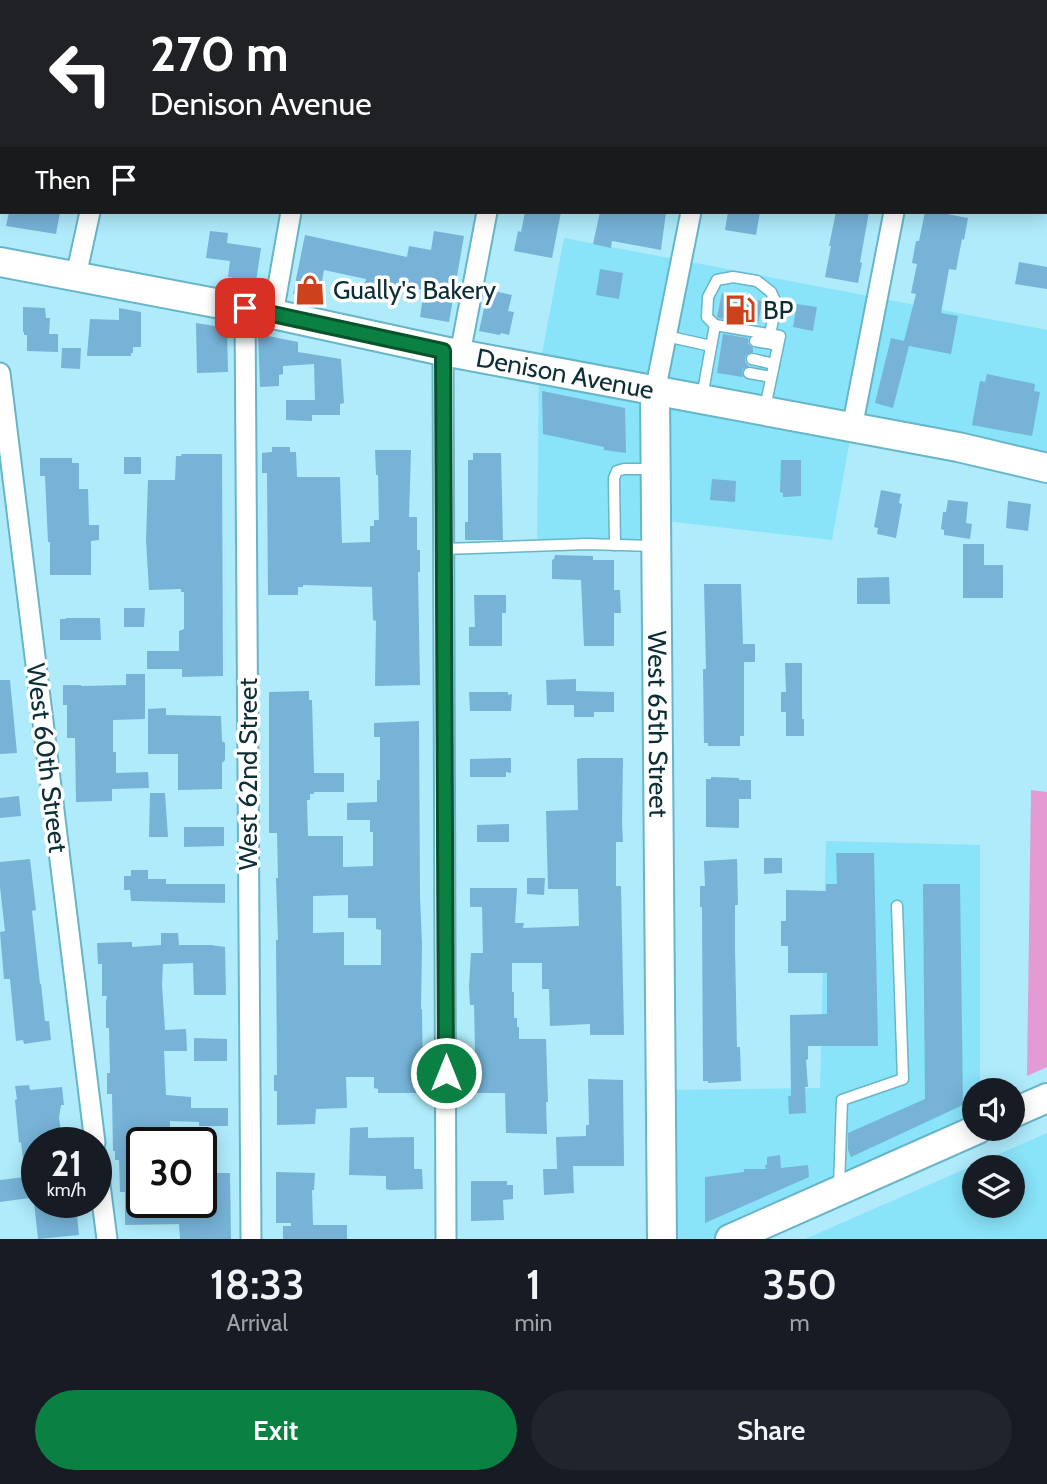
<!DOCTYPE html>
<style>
:root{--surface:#171b24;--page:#20242c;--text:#f1f3f6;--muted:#9ea1a6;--accent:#0b8043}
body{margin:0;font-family:Cabin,sans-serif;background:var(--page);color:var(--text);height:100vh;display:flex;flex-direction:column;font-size:26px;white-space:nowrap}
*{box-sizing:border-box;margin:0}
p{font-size:23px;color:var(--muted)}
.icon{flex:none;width:38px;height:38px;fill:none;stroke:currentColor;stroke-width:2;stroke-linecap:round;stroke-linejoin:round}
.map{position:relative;height:1239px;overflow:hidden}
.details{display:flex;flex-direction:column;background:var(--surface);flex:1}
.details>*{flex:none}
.banner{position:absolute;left:0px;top:0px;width:1048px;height:214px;box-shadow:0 4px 18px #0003;background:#202124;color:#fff;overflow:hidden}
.fabs{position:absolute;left:962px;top:1078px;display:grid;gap:14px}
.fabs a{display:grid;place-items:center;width:63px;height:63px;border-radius:50%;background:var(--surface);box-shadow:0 4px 18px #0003;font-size:35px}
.speed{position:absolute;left:21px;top:1127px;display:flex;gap:14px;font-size:35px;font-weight:700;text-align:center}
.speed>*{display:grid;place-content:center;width:91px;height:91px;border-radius:50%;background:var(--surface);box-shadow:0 4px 18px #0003;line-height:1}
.speed small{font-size:18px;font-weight:400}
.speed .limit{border:4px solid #111;border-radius:10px;background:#fff;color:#111}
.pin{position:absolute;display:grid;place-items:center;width:60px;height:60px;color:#fff;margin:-30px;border-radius:14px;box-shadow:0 4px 10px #0006}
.me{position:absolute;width:77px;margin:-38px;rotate:0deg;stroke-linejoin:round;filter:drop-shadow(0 0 5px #0008)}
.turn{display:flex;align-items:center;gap:24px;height:147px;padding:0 35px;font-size:32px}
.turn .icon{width:91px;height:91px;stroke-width:2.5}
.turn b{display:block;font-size:49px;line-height:60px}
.then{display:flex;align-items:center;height:66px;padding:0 35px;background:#0003;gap:14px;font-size:26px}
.eta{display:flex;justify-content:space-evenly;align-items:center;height:119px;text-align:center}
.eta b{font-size:42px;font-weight:600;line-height:49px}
.action{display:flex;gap:14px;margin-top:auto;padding:14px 35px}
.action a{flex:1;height:80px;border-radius:42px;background:var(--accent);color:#fff;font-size:28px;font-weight:600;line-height:80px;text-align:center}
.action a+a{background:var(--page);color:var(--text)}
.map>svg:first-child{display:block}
.built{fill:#89e3f9;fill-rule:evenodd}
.green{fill:#e49ad2}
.building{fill:#76b3d7;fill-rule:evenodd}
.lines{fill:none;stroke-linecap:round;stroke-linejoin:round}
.lane-casing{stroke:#67b5c8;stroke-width:13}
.street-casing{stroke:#67b5c8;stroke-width:23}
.secondary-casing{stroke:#67b5c8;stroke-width:32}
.lane{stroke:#fff;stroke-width:10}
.street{stroke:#fff;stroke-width:19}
.secondary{stroke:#fff;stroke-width:28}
.route-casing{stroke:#07532c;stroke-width:18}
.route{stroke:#0b8043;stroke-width:12}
.labels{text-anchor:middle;stroke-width:7;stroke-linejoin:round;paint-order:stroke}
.poi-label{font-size:26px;fill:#0c2e35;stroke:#fff;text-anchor:start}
.street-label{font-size:26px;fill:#0c2e35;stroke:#fff}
</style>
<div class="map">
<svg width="1047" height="1239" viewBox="0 0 1047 1239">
<rect width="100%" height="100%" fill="#afebfb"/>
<!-- built -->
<g class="built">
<path d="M564,238L1047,330V460L852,428L832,540L657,520V546H537L539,369Z"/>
<path d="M826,841L980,845V1090H975V1129L730,1239H662L661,1090L820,1088Z"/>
<path d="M1047,1133V1239H805ZM975,1167H1013V1206H975Z"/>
</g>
<!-- green -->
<path class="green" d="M1031,790L1047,792V1067L1027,1076Z"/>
<!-- building -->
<g class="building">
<path d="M9,212H60L56,234L6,226Z"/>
<path d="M525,212H561L552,258L514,251L518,231L521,232Z"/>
<path d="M600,212H666L661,250L612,241L611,248L593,244Z"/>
<path d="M728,212H760L756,235L725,230Z"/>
<path d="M836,212H869L860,262L862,263L858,283L825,277L831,246H829Z"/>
<path d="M925,212H936L968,218L964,240L962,239L956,270L949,269L941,313L958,316L951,354L909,346L893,408L875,403L891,338L904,341L916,294L911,293L917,264L912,263L916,241H919Z"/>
<path d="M210,231L228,233L227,243L261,248L256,282L228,277L230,261L206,258Z"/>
<path d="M434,231L464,236L449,322L420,317L424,290L387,283L385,291L364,286L366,279L324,270L319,299L293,294L305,235L407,257L409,246L431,250Z"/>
<path d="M1019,262L1047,267V289L1015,284Z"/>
<path d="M600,269L623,273L619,299L596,295Z"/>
<path d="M488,290L512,295L508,311L514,312L509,335L501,333L500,335L479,331Z"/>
<path d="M722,293L762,301L758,325L719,318L717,317Z"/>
<path d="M797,304L817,307L813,331L793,327Z"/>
<path d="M23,307L45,308L46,318H50L49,334H58V352L27,351V335H24V332H23Z"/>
<path d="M119,308L141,312V347H133V353H131V356H87L90,319L119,320Z"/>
<path d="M196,323L227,328L228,372L197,373Z"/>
<path d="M258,334L298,342V352L341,359L344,403L340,404V415H312V421L286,420V400H315L314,364L283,366V374L279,375V386L260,387Z"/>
<path d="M723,334L748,338V344L753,348V352L747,354L745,357V362L749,366L743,369L742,372L743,377L717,373Z"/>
<path d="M62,348H81L80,369L61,368Z"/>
<path d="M987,374L1035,384L1034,391L1040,392L1032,436L972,425L980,381L985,382Z"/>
<path d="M542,391L625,408L626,453L604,450V447L543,434Z"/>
<path d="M272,447H290V452H296L297,477H340L342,543L370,542V526H374V520H379L378,475H376L375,450H411L409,517H417V550H420V572H418L420,685L375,686L376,621L373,620L372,587L303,585V587H298V595H268L267,473H262V453L272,452Z"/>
<path d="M473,453H501L503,540H465V522H468V460H473Z"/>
<path d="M181,454H222L223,676L182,677V669H147V651H179V631L184,629V592H181V589L149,590L146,540L148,480H175L176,456H182Z"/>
<rect x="124" y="457" width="17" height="17"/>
<path d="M40,458H72V463H79V489H88L89,525H99V540L91,541V575H50V542H48L45,476H40Z"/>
<path d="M781,460H801V496L783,497V493L780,492Z"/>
<path d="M712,479L736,481L735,502L710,500Z"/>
<path d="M881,490L901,494L899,503L902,504L896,538L877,534L878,528L874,527Z"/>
<path d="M948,500L968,502L966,523L972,524L970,539L944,535V530L941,529L943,512H946Z"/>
<path d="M1008,501L1031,504L1028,531L1006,528Z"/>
<path d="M963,544H984V565H1003V598H963Z"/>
<path d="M555,555L593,556V560H614V590H620L621,613H614V646H584L581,580L552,579V560L554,559Z"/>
<path d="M889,577L890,604H857V578Z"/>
<path d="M704,584H741L743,644H755V662H744V736H740V746H708V743H704L703,669H706Z"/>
<path d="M474,595H506V613H502V646H469V627H475Z"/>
<path d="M124,608H145L144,627H124Z"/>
<path d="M66,618H100L101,640H60V619H66Z"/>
<path d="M785,663H802V719H804V736H786V712H781V692H786Z"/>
<path d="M126,674H145V719L113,720V752H116V773L148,772L149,788L112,789V801L76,802L75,738H67V705H63V685H81V686L126,685Z"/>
<path d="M576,679V691L614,692V712H594V717H574V705H547L546,680Z"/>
<path d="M0,680H10L17,753L0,754Z"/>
<path d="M309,691V700H312L314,773H344V792H314V794H310V800H307L308,836H343V867L373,866V832H370V820H347V803L377,802V780H380V737H374V723L419,721L420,897L422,944L421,1009H422L423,1093H378V1089L374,1088V1077H346L347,1108L316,1109L315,1124L277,1125V1091H274V1075H277L276,940H278L276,878H278L277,833H269V692ZM348,895V918H376V929L381,930V965H344V932L313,933V896Z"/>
<path d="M469,692H508V695L512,694L511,711H470Z"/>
<path d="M166,708V715L221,716L222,741L225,743V760L222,763V789L178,790V754H148V709Z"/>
<path d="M511,758V773L506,772V777H470V759Z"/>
<path d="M582,758H623L622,823L623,842H616V886H621L624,1035H590V1024L550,1026L549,989H542V963H512V992H514V1018H517V1027H519V1039H546L548,1102H546L547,1134L506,1133L505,1093H476L474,1005H470L469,986L471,953H483L482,907H470V888H517L515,923H524L523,928L579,926L578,889H548L546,811L578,810L577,759Z"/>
<path d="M711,777L739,778V780H751V799H739V828L706,827V779H711Z"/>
<path d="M150,793H165L168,837H149Z"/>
<path d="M19,796L21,816L0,818V798Z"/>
<path d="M509,824V842H477V825Z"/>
<path d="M184,827H224V846L184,847Z"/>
<path d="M836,853H874L878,1046H808V1059L806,1060L808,1087H805L806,1113L789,1114L788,1096H791L790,1015L827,1014V973H788V946H781V921H786V890L826,891V884H837Z"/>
<path d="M764,858H782V873L764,874Z"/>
<path d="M30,859L36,910L32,911L40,984H41L45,1021H49L51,1040L24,1044L23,1040L16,1041L10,979H4L0,932L5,931L0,887V862Z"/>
<path d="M737,859L738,905H735V949L737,1047H740L741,1081L708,1083V1081H703L702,907H700V886H705L704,861Z"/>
<path d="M131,870H148V879H166V884H225V903L131,901L130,890H124V876H131Z"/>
<path d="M527,878H545L544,895L527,894Z"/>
<path d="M923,884H960L963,1105L851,1157L848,1150V1133L925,1099Z"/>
<path d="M161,933H178L179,945H211L225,947L226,995H194L193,963L163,964L162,985L165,1030L186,1029L187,1051H164L166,1095L191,1097V1108H228V1126H199V1122L170,1121V1142L142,1143V1202H201V1173H230L231,1239H180L179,1224L125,1225V1192H120L119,1160H115V1151H113L112,1094H107V1073H110L109,1028H106V1002L107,996H102V964H98L97,943L132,942V947L161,945Z"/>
<path d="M194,1038L227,1039V1061H194Z"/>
<path d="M588,1079L623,1080L624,1166H573L574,1193L544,1195L543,1169H557L556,1137L586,1136V1125H589Z"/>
<path d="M29,1085L30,1090L62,1087L64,1105H61L59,1118L62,1138L37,1141V1197L0,1202V1180L25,1177L21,1142L19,1143L15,1100L17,1099L15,1086Z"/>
<path d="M368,1127V1138L414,1137V1169H422L423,1189L390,1190L386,1189V1176L349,1175L350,1128Z"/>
<path d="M780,1155L781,1168L808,1165L809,1177L705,1223V1177L744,1172V1169H766L765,1165H767V1157Z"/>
<path d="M276,1172L315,1173L314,1190H312L313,1225H347V1239H283V1226H291V1223H276Z"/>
<path d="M471,1181H507V1185H513V1199L503,1200L504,1220L471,1221Z"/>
<path d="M34,1202H69L70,1216L77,1215L79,1235L38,1239Z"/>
</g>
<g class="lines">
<!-- lane casing -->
<g class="lane-casing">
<g id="lane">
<path d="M715,325L707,317L708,297L717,280L733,277L757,281L771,292L776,303L770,335"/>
<path d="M666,336L711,346"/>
<path d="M755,341L778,345"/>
<path d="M752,359L774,364"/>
<path d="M749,373L771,377"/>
<path d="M702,397L715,325L780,336L765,408"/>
<path d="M615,545L614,478L617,471L624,469H652"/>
<path d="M444,549L587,544L653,546"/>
<path d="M839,1187L842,1100L903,1079L897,906"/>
</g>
</g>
<!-- street casing -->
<g class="street-casing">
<g id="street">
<path d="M133,2V0"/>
<path d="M328,2V0"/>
<path d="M528,2V0"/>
<path d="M733,2V0"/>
<path d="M935,2V0"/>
<path d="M76,276L90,212"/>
<path d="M245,308L251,1239"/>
<path d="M273,314L291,212"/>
<path d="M443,351L446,1239"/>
<path d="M460,354L487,212"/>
<path d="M0,373L95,1143"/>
<path d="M655,392L691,212"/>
<path d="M852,428L894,212"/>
<path d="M96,1154L107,1239"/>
</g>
</g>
<!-- secondary casing -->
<g class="secondary-casing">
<g id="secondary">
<path id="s1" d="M0,262L273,314L443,351L958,447L1047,468"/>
<path id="s2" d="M655,392L662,1239"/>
<path d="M1013,1113L1047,1098"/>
<path d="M730,1239L978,1129"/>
</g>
</g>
<!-- lane -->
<use href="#lane" class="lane"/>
<!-- street -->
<use href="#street" class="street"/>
<!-- secondary -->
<use href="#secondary" class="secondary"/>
</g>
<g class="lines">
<!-- route casing -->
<g class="route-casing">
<path id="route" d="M245,308L443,351L446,1073"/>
</g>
<!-- route -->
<use href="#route" class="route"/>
</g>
<!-- icons -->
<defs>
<g id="shop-bare" transform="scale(2.415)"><path d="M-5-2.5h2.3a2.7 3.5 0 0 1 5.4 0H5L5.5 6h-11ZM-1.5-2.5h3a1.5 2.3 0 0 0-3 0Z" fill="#cb421b" stroke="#fff" stroke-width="2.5" paint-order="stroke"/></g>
<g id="fuel-bare" transform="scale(2.415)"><path d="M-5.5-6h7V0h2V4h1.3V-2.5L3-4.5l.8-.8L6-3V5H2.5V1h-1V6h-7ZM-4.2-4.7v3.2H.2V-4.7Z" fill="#cb421b" stroke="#fff" stroke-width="2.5" paint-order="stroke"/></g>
</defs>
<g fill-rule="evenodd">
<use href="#shop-bare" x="310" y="290"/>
<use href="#fuel-bare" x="740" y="310"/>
</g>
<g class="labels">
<!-- poi labels -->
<g class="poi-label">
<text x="333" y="299">Gually's Bakery</text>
<text x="763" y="319">BP</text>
</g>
<!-- street labels -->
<g class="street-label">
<text dy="9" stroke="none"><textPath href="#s1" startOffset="576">Denison Avenue</textPath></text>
<text dy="9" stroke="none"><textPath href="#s2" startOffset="332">West 65th Street</textPath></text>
<text transform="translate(47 758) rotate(83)" y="9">West 60th Street</text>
<text transform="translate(248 774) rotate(-90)" y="9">West 62nd Street</text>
</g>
</g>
</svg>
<div class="fabs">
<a><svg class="icon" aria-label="sound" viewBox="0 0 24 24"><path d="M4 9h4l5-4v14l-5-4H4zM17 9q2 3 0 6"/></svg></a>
<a><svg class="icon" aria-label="layers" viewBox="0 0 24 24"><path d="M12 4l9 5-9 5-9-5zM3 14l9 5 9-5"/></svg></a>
</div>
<div class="speed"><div>21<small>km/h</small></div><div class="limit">30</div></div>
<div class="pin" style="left:245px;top:308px;background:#d93025"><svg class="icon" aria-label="arrive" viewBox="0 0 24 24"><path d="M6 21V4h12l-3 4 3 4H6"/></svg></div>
<svg class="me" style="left:446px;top:1073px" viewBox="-20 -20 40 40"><circle r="17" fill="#0b8043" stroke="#fff" stroke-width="3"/><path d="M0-11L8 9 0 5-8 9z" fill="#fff"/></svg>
<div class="banner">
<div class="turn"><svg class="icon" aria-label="left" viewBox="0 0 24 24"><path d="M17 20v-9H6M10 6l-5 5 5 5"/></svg><div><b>270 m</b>Denison Avenue</div></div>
<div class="then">Then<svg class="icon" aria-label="arrive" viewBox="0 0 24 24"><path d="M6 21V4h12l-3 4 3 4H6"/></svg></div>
</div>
</div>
<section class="details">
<div class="eta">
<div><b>18:33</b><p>Arrival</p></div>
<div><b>1</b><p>min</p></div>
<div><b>350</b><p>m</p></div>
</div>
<div class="action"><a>Exit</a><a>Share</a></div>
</section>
